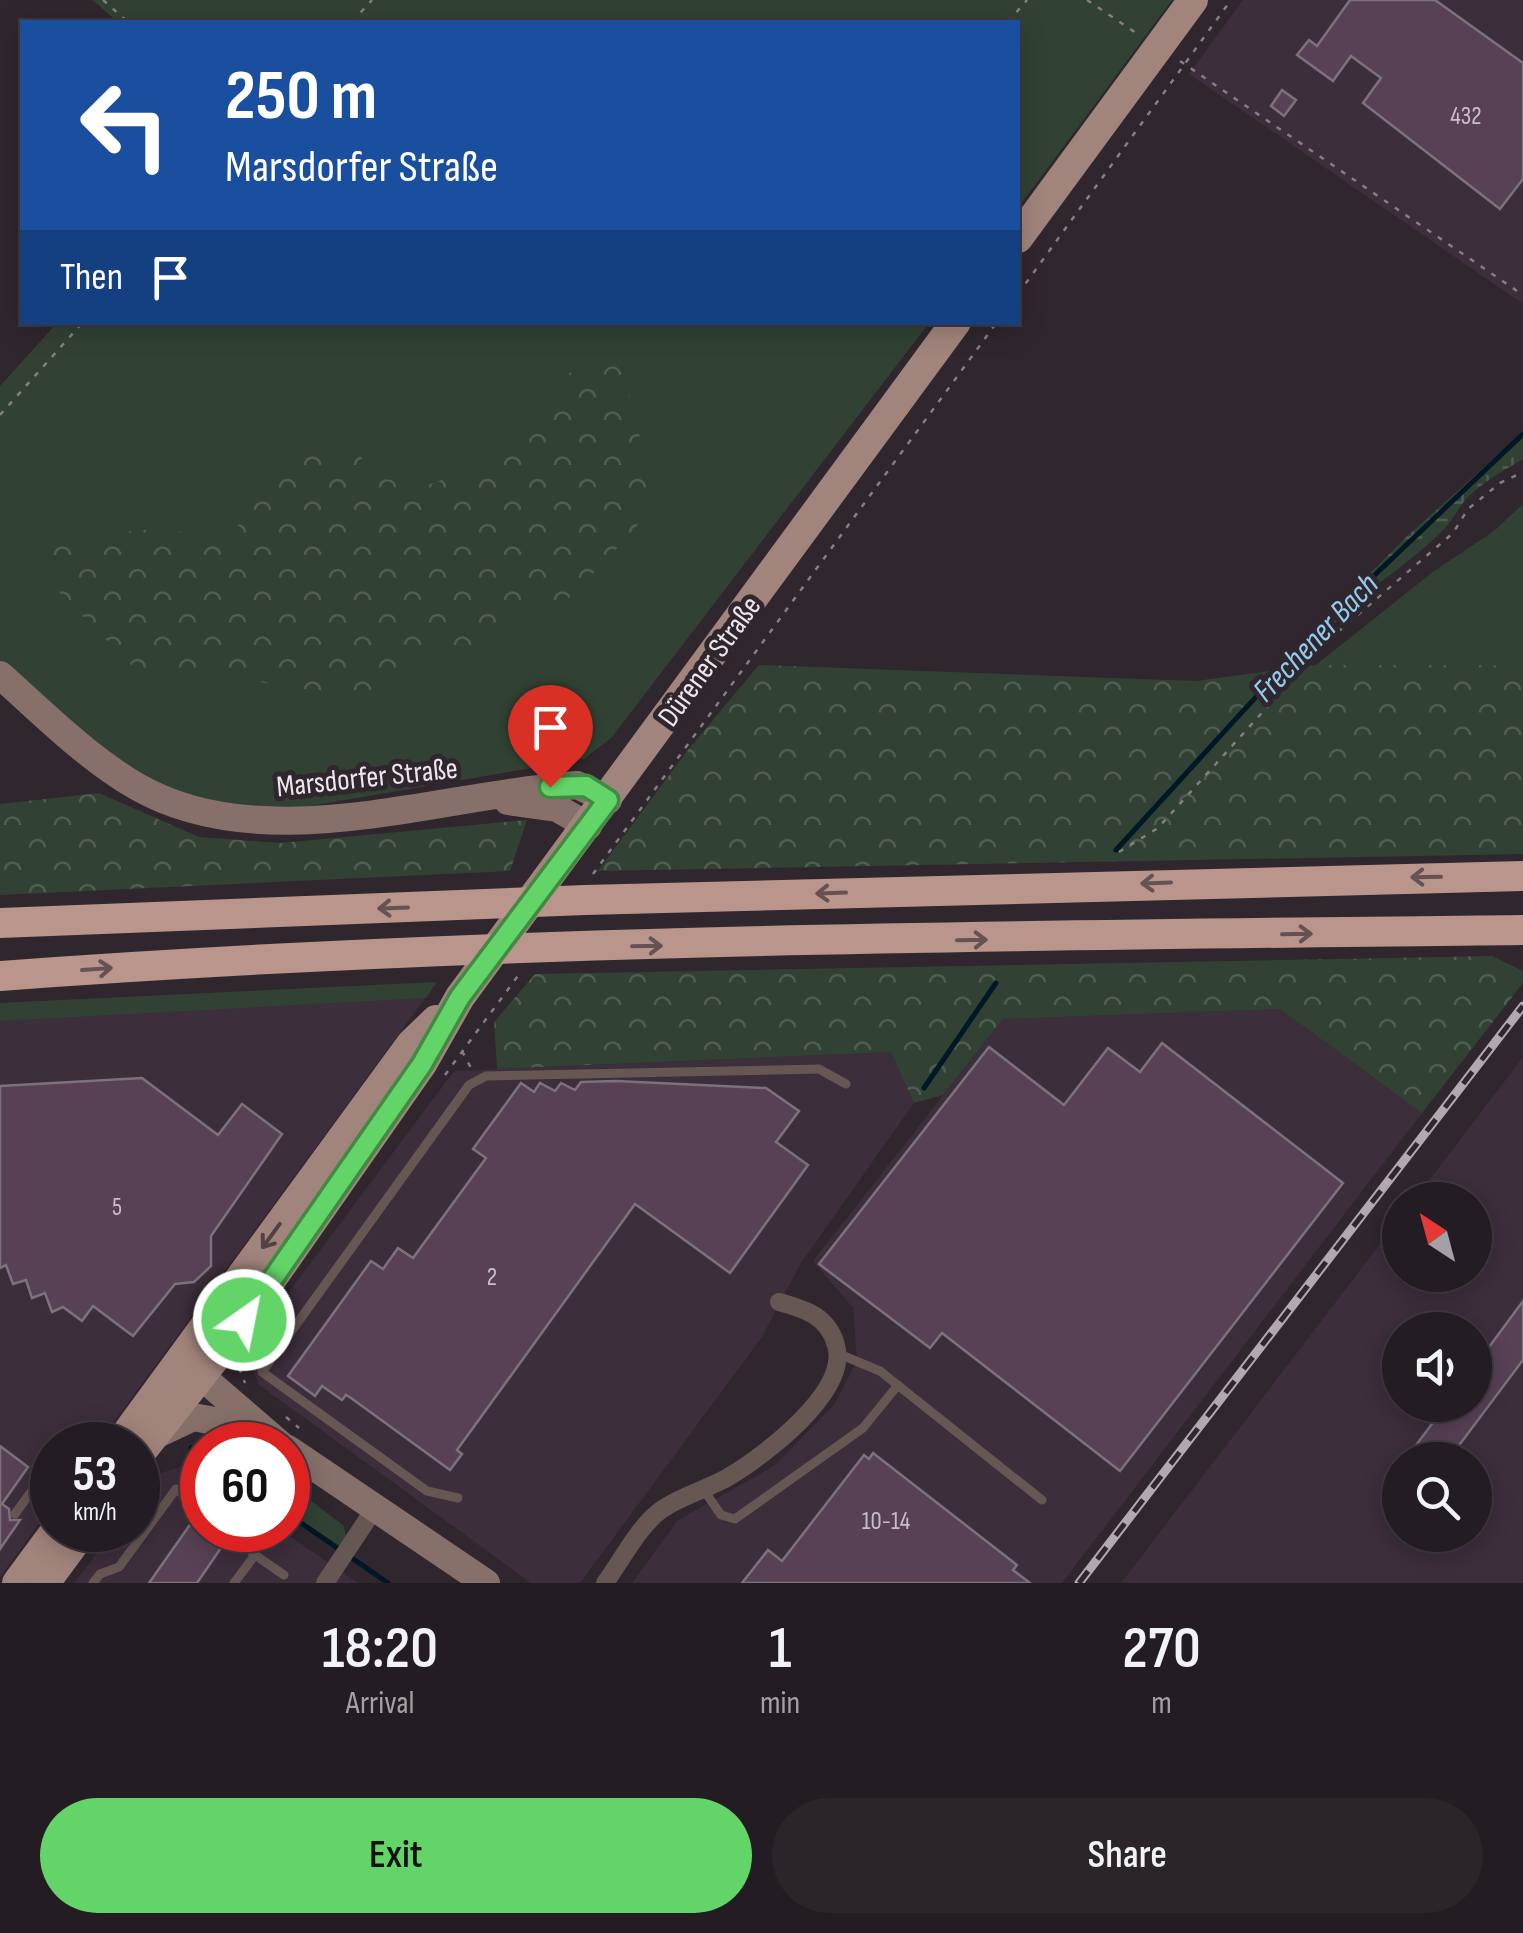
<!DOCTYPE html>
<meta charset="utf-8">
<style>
:root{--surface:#231c22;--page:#2b252a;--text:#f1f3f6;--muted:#a3a1a5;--line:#403a40;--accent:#63d468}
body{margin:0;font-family:"Sofia Sans Condensed",sans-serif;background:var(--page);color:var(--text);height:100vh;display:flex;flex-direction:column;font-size:38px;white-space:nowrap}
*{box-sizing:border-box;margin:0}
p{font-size:32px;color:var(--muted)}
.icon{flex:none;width:55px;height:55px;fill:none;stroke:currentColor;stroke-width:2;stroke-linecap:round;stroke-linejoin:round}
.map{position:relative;height:1583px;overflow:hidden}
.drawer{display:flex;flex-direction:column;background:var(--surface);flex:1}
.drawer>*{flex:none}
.banner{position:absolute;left:20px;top:20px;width:1000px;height:305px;border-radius:0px;box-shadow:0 5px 25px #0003,0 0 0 2px var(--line);background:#1a4fa0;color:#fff;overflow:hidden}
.needle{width:65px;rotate:324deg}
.controls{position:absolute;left:1382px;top:1182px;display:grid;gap:20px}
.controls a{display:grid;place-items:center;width:110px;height:110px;border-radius:50%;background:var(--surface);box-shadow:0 5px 25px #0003,0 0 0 2px var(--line);font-size:50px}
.speed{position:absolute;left:30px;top:1422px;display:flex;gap:20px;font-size:50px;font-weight:700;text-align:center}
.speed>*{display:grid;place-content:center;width:130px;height:130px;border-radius:50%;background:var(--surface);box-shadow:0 5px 25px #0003,0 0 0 2px var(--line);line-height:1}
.speed small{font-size:25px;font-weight:400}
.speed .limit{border:15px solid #d22;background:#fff;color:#111}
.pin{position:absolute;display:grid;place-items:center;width:85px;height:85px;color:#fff;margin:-102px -42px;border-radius:50% 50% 50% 0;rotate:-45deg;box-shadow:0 0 10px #0007}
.pin .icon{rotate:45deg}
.me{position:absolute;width:110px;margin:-55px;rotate:33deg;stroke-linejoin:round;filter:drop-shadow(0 0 8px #0008)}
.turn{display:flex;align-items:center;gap:35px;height:210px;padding:0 40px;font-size:45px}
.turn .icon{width:130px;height:130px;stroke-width:2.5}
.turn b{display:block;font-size:70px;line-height:85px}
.then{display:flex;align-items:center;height:95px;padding:0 40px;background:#0003;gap:20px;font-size:38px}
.eta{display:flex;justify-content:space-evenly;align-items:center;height:170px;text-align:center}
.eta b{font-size:60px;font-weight:600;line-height:70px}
.action{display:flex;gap:20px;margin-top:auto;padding:20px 40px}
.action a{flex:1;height:115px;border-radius:60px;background:var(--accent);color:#111;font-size:40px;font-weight:600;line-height:115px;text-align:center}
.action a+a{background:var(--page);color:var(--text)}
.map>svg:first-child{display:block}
.built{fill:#3c2e3b;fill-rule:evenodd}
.green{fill:#314234}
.forest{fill:url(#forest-crowns)}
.wetland{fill:url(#wetland-marsh)}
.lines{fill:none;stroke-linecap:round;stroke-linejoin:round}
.stream{stroke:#001726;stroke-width:5}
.building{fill:#584155;stroke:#7c727b;stroke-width:2.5}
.path{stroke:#857e85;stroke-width:2.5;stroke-dasharray:5 8;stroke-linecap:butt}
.lane{stroke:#665753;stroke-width:9}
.street{stroke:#665753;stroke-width:18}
.secondary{stroke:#87706a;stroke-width:28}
.primary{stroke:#a1847c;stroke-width:30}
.highway{stroke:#b9958b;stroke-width:30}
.rail-casing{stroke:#b0a9b0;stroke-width:9}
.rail{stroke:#2f262e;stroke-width:5;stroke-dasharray:15;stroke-linecap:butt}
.oneway{stroke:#665253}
.oneway2{stroke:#514245}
.route-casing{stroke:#408a44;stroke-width:25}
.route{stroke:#63d468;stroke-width:18}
.labels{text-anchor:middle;stroke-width:10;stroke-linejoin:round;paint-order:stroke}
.number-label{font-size:25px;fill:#c8bec7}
.street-label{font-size:30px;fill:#ede7ed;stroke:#2f262e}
.water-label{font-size:32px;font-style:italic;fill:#93cbed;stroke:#2f262e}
</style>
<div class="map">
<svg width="1523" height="1583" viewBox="0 0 1523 1583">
<defs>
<pattern id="forest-crowns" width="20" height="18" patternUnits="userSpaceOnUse" patternTransform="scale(2.5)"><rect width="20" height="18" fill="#314234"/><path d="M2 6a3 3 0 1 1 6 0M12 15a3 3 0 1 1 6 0" fill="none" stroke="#4f5d52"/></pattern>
<pattern id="wetland-marsh" width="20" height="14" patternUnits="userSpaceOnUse" patternTransform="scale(2.5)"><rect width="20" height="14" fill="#314234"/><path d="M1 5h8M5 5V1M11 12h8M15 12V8" fill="none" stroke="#4f5d52"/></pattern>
</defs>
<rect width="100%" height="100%" fill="#2f262e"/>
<!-- built -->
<g class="built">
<path d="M1243,0H1523V304L1189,74Z"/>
<path d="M437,982L97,1445H52V1506L0,1577V1003Z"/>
<path d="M1280,1009L1422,1113L1062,1583H632L678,1520L774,1466L834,1405L857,1361L853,1308L813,1261L1003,1019Z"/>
<path d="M891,1052L914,1103L801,1263L762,1337L580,1583H531L258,1384L252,1367L256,1336L454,1071Z"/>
<path d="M1523,1057V1583H1121L1400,1218V1275H1475V1200H1414ZM1400,1330H1475V1405H1400ZM1400,1460H1475V1535H1400Z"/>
<path d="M186,1465L202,1477V1530H281L358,1583H74L115,1530H138V1501L158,1474Z"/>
</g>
<!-- green -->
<g class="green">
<path d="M92,0H1172L1018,208V22H118Z"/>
<path d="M57,323H929L612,737L584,759L281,811L192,798L139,775L98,747L0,662V386Z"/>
<path d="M1523,504V665H1316L1434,571L1494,531Z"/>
<path d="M437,982L426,998L0,1021V1003Z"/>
<path d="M288,1483L344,1526L346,1537L340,1546L288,1511Z"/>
</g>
<!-- forest -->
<g class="forest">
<path d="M604,352L632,372L629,399L657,495L632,533L569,598L534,610L511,632L420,661L364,694L282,687L215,671L135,669L58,591L48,568L53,546C105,536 164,516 212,543L233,532L283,467L334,447L356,452L382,479L430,484L508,456L543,416L571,371Z"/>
<path d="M759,665L1196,681L1316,665H1523V854L598,871L687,751Z"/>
<path d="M99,793L199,837L281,843L527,820L510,871L0,895V804Z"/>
<path d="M1492,956L1523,971V983L1422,1113L1280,1009L1003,1019L943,1095L914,1103L891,1052L497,1069L494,1022L535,974Z"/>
</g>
<!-- wetland -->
<path class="wetland" d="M1523,432V459C1503,471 1484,481 1467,498C1458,508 1453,520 1444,529C1417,557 1385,577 1356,602C1330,623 1310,665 1275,669L1404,539Z"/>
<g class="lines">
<!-- stream -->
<g class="stream">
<path d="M1116,850L1319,628L1523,434"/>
<path d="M924,1088L996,983"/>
<path d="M191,1448L202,1456"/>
<path d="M288,1514L340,1550"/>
<path d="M349,1556L388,1583"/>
</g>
</g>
<!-- building -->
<g class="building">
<path d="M1350,0H1435L1523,63V179L1500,209L1363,103L1381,78L1351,56L1333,81L1297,55L1309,40L1317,46Z"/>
<path d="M1282,90L1296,100L1284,116L1271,106Z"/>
<path d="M1162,1043L1343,1183L1120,1471L942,1333L930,1348L819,1264L989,1047L1064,1105L1108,1048L1140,1072Z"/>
<path d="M142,1078L218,1135L242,1104L282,1134L211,1236V1266L194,1282L175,1284L133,1336L93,1306L82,1321L63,1307L52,1312L45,1293L32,1298L26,1280L13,1284L6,1265L0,1268V1086Z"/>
<path d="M616,1081L766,1088L799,1111L776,1142L808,1165L730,1273L635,1204L457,1450L462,1454L450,1470L351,1398L346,1395L342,1400L322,1386L315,1396L288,1376L371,1261L383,1269L398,1248L413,1258L486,1158L473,1149L521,1083L534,1092L540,1083L555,1091L561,1083L575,1090L581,1082Z"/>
<path d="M1523,1301V1360L1448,1460H1405L1446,1405H1475V1366Z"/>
<path d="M0,1446L28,1467L2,1504L9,1509L10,1520H20L0,1549Z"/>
<path d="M873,1453L1017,1565L1013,1570L1030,1583H742L768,1550L782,1561L864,1455L869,1459Z"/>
<path d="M194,1519L225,1542L197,1583H149Z"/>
</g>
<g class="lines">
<!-- path -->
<g class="path">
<path d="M103,0L128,22"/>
<path d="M1087,0L1139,35"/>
<path d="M352,22L372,0"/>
<path d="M1008,22L1027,0"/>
<path d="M1180,61L1523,295"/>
<path d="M1018,294L1231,0"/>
<path d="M0,415L83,322"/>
<path d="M1119,852L1158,828L1324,644L1453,533L1468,509L1500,483L1523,472"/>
<path d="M593,874L997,322"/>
<path d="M462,1051L472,1070"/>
<path d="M445,1075L520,973"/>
<path d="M239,1368L245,1383"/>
<path d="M286,1417L299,1428"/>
<path d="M67,1440L74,1445"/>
</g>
<!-- lane -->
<g class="lane">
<path d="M839,1354L880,1371L1042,1500"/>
<path d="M703,1489L721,1515L735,1519L863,1428L898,1385"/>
<path d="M458,1498L427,1491L262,1372L469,1085L486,1076L819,1069L846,1084"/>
<path d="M15,1514L52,1463"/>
<path d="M228,1530L255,1555L234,1583"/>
<path d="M255,1555L284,1575"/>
<path d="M93,1583L100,1574L119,1567L176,1489L202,1509"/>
</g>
<!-- street -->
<g class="street">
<path d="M325,1583L375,1508"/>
<path d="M605,1583C622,1560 638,1527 661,1510C682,1495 709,1489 730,1476C765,1455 850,1391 836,1345C828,1316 805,1309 779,1302"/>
</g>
<!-- secondary -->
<g class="secondary">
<path d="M0,675C43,713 86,757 136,786C263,860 440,794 577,785L608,800"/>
<path d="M508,801L557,808L588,826"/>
<path d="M186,1363L281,1445"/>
<path d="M153,1436L193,1417L236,1425"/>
<path d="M288,1449L486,1583"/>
</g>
<!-- primary -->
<g class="primary">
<path d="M1018,238L1193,0"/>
<path d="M118,1445L411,1044L436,1020"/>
<path d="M138,1456L227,1343L422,1064L460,997L956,322"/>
<path d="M17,1583L56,1530"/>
<path d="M45,1583L84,1530"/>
</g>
<!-- highway -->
<g class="highway">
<path d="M0,923L585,900L1523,876"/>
<path d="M0,976C506,938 1015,936 1523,930"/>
</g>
<!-- rail casing -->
<g class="rail-casing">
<path id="rail" d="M1079,1583L1523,1006"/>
</g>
<!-- rail -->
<use href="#rail" class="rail"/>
</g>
<!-- one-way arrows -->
<defs><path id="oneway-shaft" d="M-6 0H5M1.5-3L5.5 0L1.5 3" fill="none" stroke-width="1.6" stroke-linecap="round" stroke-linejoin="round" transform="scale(2.5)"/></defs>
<g class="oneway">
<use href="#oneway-shaft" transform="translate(1426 877) rotate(179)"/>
<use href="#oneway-shaft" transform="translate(1156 883) rotate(178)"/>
<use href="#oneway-shaft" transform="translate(831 893) rotate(178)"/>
<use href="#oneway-shaft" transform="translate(393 908) rotate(178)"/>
<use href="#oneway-shaft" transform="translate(1297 934) rotate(-1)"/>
<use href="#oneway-shaft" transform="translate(972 940) rotate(-1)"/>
<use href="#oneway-shaft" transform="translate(647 946) rotate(-1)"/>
<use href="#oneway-shaft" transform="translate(97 969) rotate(-4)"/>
</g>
<use class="oneway2" href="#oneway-shaft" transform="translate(271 1236) rotate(126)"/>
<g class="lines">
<!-- route casing -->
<g class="route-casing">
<path id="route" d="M244,1320L422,1064L460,997L608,800L586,786L550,787"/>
</g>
<!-- route -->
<use href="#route" class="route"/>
</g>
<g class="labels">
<!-- number labels -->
<g class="number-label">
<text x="1466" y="124">432</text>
<text x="117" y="1215">5</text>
<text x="492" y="1285">2</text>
<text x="886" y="1529">10-14</text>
</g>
<!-- street labels -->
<g class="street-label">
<text transform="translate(709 661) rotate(-54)" y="10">Dürener Straße</text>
<text transform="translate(367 777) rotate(-6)" y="10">Marsdorfer Straße</text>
</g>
<!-- water labels -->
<g class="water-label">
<text transform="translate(1315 637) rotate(-46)" y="11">Frechener Bach</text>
</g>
</g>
</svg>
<div class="controls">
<a><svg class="needle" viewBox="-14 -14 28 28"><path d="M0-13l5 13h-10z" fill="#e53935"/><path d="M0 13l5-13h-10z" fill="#a3a1a5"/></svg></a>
<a><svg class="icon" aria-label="sound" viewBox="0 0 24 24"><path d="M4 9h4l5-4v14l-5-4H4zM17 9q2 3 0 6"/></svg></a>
<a><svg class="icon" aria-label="search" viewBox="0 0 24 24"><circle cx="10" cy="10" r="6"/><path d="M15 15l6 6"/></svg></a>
</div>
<div class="speed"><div>53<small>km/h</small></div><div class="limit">60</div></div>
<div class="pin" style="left:550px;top:787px;background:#d93025"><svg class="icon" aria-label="arrive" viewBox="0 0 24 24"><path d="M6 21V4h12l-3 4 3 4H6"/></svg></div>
<svg class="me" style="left:244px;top:1320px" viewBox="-20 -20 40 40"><circle r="17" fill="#63d468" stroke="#fff" stroke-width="3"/><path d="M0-11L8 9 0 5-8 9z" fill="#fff"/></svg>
<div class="banner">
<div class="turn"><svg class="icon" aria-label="left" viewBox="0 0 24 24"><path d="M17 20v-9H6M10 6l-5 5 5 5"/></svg><div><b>250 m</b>Marsdorfer Straße</div></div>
<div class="then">Then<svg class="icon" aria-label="arrive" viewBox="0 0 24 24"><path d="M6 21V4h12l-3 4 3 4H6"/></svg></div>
</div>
</div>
<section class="drawer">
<div class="eta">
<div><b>18:20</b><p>Arrival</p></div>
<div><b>1</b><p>min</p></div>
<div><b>270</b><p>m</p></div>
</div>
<div class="action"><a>Exit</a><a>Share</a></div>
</section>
